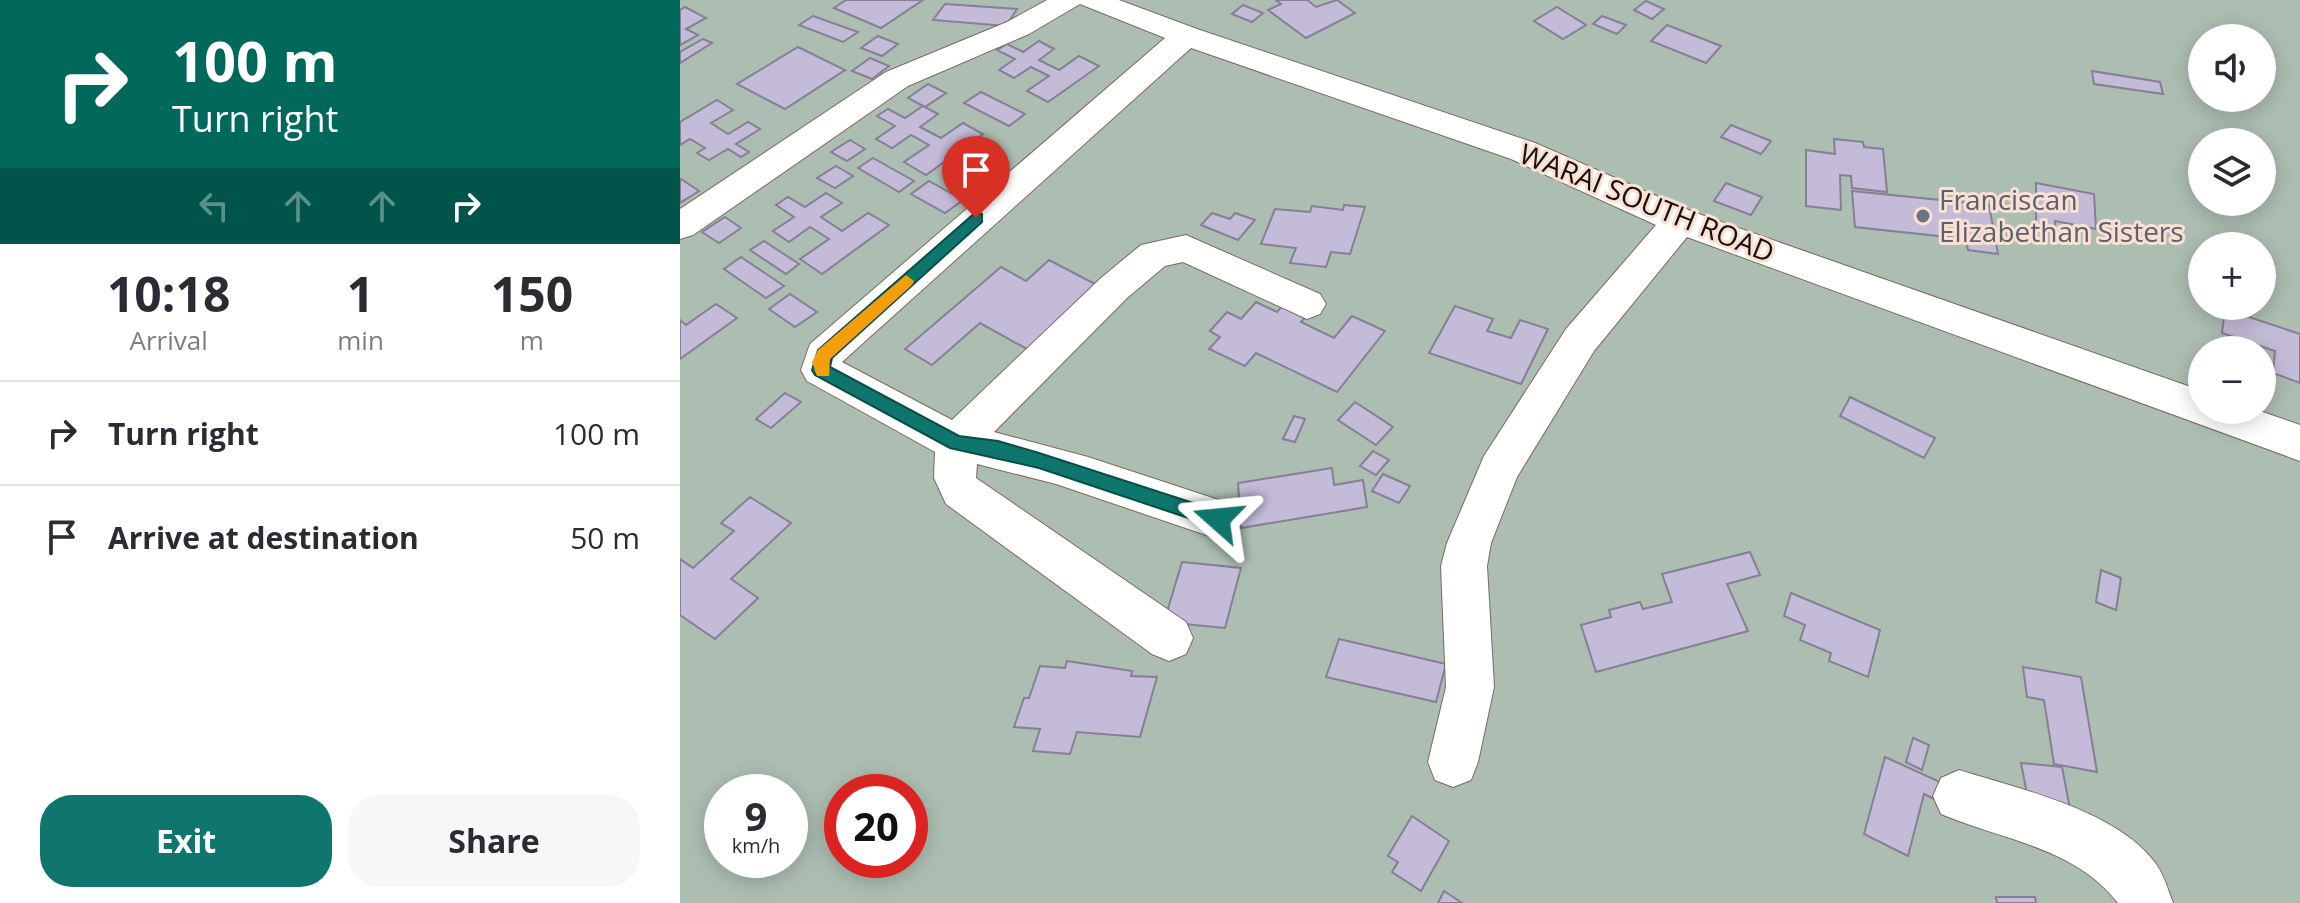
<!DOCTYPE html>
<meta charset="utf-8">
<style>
:root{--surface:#fff;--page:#f7f7f7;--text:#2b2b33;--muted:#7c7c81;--line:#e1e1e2;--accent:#0f766e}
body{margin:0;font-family:"Open Sans",sans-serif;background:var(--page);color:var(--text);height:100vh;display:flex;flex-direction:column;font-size:30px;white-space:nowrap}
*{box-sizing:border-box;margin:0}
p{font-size:26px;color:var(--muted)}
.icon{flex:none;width:44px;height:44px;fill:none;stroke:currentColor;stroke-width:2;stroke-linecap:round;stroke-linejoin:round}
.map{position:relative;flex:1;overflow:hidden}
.details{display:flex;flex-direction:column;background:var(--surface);width:680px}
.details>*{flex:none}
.top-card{background:#00695c;color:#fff;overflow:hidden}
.controls{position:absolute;left:1508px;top:24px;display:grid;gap:16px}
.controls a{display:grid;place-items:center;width:88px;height:88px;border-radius:50%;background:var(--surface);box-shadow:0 4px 20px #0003;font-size:40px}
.speed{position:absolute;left:24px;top:774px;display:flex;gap:16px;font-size:40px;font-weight:700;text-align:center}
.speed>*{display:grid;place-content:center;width:104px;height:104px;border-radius:50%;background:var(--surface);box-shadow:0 4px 20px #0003;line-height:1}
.speed small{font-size:20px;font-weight:400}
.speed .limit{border:12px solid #d22;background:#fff;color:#111}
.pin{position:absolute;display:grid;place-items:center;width:68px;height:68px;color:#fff;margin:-82px -34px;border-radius:50% 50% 50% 0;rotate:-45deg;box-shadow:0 0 8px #0007}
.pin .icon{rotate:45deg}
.me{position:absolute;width:88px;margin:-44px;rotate:288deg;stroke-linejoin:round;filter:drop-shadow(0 0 6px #0008)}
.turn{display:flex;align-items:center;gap:28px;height:168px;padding:0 40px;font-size:36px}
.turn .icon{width:104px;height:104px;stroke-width:2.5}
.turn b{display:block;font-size:56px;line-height:68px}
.lanes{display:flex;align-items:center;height:76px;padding:0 40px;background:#0003;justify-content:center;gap:40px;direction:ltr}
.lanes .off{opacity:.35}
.eta{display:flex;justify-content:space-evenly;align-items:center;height:136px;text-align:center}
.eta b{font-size:48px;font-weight:700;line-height:56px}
.action{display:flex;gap:16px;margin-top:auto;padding:16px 40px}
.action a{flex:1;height:92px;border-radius:32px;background:var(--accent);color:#fff;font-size:32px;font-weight:700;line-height:92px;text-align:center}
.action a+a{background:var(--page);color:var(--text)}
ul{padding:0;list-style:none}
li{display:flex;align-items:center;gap:24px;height:104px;padding:0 40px;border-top:2px solid var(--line)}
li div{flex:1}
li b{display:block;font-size:30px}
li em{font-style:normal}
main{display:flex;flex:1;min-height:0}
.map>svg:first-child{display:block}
.green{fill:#acbdb1;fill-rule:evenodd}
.building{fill:#c4bbd8;stroke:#867f95;stroke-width:2}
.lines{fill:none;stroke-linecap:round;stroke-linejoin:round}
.minor-casing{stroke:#7f695e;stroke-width:2}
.minor{fill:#fff;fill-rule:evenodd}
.route{fill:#0f766e;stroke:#0a4d48;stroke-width:2}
.slow{fill:#f59e0b}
.worship-dot{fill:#6b7280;stroke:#f9e0d3;stroke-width:3}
.labels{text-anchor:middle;stroke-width:6;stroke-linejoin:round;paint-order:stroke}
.worship-label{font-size:28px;fill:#5b616d;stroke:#f9e0d3;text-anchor:start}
.street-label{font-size:28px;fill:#18100c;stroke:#f9e0d3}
</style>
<main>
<section class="details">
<div class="top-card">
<div class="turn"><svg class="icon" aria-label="right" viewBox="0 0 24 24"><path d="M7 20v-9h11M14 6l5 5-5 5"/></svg><div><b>100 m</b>Turn right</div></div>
<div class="lanes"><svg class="icon off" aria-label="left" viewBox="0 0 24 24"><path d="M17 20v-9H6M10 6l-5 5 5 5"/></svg><svg class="icon off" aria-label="ahead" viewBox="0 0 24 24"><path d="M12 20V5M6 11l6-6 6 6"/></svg><svg class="icon off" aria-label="ahead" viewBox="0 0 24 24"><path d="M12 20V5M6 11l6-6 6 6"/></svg><svg class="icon" aria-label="right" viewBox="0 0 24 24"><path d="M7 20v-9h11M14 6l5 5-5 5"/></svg></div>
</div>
<div class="eta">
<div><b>10:18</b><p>Arrival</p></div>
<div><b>1</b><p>min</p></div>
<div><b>150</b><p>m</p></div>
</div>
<ul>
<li><svg class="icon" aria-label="right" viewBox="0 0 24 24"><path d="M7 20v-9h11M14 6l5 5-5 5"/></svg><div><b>Turn right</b></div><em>100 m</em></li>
<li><svg class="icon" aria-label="arrive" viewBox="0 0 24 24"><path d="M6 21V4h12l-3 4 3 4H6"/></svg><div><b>Arrive at destination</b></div><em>50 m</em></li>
</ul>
<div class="action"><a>Exit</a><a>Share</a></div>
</section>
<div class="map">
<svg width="1620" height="903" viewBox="0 0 1620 903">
<rect width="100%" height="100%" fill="#f9e0d3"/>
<!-- green -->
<path class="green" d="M0,0H1620V903H0ZM1522,38H1582V98H1522ZM1522,142H1582V202H1522ZM1522,246H1582V306H1522ZM1522,350H1582V410H1522ZM42,792H110V860H42ZM162,792H230V860H162Z"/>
<!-- building -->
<g class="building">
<path d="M166,0H243L201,28L154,8Z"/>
<path d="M596,0H627L636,7L657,0L675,13L626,38L588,10L601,4Z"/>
<path d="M966,1L984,9L972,19L954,10Z"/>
<path d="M265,4L337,9L326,26L253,20Z"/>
<path d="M563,5L583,13L572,22L552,14Z"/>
<path d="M5,7L26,18L6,29L18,35L0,45V10Z"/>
<path d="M877,7L906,25L883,39L854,21Z"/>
<path d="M133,16L178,32L163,42L119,25Z"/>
<path d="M922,16L946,25L937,34L913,24Z"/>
<path d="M987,25L1041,46L1026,63L971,41Z"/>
<path d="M198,36L218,44L202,56L181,48Z"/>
<path d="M23,39L32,43L0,63V52Z"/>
<path d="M359,41L374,49L359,60L379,70L399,56L419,66L368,102L347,91L369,76L351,67L334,78L319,70L335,59L317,50L327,44L343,52Z"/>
<path d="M118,47L165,70L105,109L57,84Z"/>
<path d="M190,58L209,66L192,79L172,71Z"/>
<path d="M1412,71L1480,82L1483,94L1414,84Z"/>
<path d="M248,84L266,93L245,107L228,98Z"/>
<path d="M301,92L345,114L329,126L284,103Z"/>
<path d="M37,100L53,110L31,123L48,134L68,122L80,129L56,144L69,152L61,157L48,149L29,160L17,153L25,148L10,139L0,145V122Z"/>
<path d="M243,106L258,114L240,127L261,138L283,123L303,134L246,175L224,162L249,145L231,135L212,148L196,139L215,126L197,116L208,109L225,118Z"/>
<path d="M1051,125L1091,141L1081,154L1041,137Z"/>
<path d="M1154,139L1183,142L1184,147L1203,149L1207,192L1172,188L1171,176L1160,175L1161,210L1126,206V150L1155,154Z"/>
<path d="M170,140L185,149L167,161L151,152Z"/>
<path d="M193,158L234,181L219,192L178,168Z"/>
<path d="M156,166L173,176L155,188L137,178Z"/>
<path d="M1,179L19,191L0,203V180Z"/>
<path d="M249,181L283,200L265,213L231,194Z"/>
<path d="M1046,183L1082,197L1071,215L1034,201Z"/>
<path d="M1356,183L1414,194L1416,229L1375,221V230L1356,226Z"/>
<path d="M1172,191L1309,205L1318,254L1288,250L1286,239L1175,227Z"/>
<path d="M146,193L162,203L141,217L162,231L188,213L209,225L142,274L120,259L149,239L130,227L109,242L93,231L114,217L96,205L108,197L125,207Z"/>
<path d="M664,205L685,207L670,254L651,252L646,267L610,263L616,248L581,244L595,209L630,212L632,206L663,210Z"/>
<path d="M532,213L550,219L555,213L575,220L558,240L521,225Z"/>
<path d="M45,217L61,228L39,243L22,232Z"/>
<path d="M84,241L119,264L106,274L70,250Z"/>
<path d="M61,257L104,286L86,298L44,269Z"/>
<path d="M369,260L417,285L347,349L300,323L252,365L225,349L321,267L346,281Z"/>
<path d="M110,294L137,312L115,327L89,309Z"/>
<path d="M576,302L597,312L606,302L629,313L621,322L654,338L672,316L705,331L657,392L576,353L565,366L529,349L540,337L530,331L547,312L561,319Z"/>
<path d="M36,304L57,318L0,359V320L6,325Z"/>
<path d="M775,306L813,319L807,331L831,338L840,320L868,329L841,384L749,353Z"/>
<path d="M1545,309L1620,334V383L1593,373L1595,351L1542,333Z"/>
<path d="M105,393L121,402L91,428L76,419Z"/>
<path d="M1170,397L1255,438L1244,458L1160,416Z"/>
<path d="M675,402L713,427L696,445L658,420Z"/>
<path d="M614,416L625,419L615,442L603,439Z"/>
<path d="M693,451L709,460L696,475L680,466Z"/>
<path d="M652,468L654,485L683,480L687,507L561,528L558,483Z"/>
<path d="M703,474L730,486L719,503L692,491Z"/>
<path d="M70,497L111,523L51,579L78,598L35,639L0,615V559L13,568L54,531L41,523Z"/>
<path d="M1070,552L1080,575L1047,584L1068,631L916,672L901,625L931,617L929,610L960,602L963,609L992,602L982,574Z"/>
<path d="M502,562L561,568L545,628L484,622Z"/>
<path d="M1421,570L1441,578L1436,610L1416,602Z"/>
<path d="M1111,593L1200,630L1188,677L1149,661L1151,653L1120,640L1125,625L1104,616Z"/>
<path d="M659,639L766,664L756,702L646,677Z"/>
<path d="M387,661L452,671L451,676L477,677L460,737L397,732L390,754L353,751L360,729L334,727L344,698H349L360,666L385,668Z"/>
<path d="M1343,667L1401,677L1417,772L1374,764L1364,700L1347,697Z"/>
<path d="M1233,738L1249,745L1242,770L1226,762Z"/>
<path d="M1205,757L1260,782L1256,800L1244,794L1228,856L1184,834Z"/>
<path d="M1341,763L1382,767L1392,819L1351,814Z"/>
<path d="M732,816L769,841L741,891L712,872L718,862L708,856Z"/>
<path d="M764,891L782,903H758Z"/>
<path d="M1316,897H1355L1356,903H1317Z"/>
</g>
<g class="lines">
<!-- minor casing -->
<g class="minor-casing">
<g id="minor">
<path d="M367,0H439L517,29L855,143L1013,212L1522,391V410H1577L1620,425V461L1007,237L914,351L837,477L811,543L807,566L814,687L798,762L791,780L773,787L755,780L748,762L766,687L761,566L767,543L804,456L886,329L976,225L831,159L511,48L162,362L272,420L421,278L461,245L506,235L640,294L646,304L640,314L627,319L503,262L485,266L447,298L314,432L408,457L554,505L560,519L554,533L538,539L376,484L297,464L296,478L506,622L513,638L506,654L489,661L472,654L266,504L254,478L255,452L127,381L121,370L130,344L485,38L400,4L349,34L228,86L13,235L0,239V209L206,72L327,22Z"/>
<path d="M1279,770C1339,789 1437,810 1476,864C1484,875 1488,890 1493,903H1438C1395,847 1322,840 1261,814L1253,796L1261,778Z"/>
</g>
</g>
<!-- minor -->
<use href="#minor" class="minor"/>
</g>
<!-- route -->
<path class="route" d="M296,212L302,214V222L152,358L150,367L279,436L318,441L359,453L538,511L545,513L548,519L545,525L538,528L359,468L270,448L135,375L132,370L138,350Z"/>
<!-- slow -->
<path class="slow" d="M226,275L234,281L232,285L150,359L149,376H137L132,362L138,350Z"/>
<!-- markers -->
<circle class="worship-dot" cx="1243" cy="216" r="8"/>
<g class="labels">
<!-- worship labels -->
<g class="worship-label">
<text x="1259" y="210">Franciscan<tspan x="1259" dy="32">Elizabethan Sisters</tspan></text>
</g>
<!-- street labels -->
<g class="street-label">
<text transform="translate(967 203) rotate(22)" y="10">WARAI SOUTH ROAD</text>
</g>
</g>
</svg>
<div class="controls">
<a><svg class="icon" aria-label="sound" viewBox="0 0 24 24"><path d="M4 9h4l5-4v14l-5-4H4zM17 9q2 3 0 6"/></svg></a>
<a><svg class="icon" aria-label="layers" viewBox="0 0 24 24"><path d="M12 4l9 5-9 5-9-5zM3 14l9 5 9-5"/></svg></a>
<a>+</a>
<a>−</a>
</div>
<div class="speed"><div>9<small>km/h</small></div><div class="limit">20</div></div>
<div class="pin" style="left:296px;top:218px;background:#d93025"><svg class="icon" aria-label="arrive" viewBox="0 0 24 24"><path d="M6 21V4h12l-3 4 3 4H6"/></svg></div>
<svg class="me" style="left:538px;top:519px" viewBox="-20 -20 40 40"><path d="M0-17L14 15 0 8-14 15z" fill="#0f766e" stroke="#fff" stroke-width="4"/></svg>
</div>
</main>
